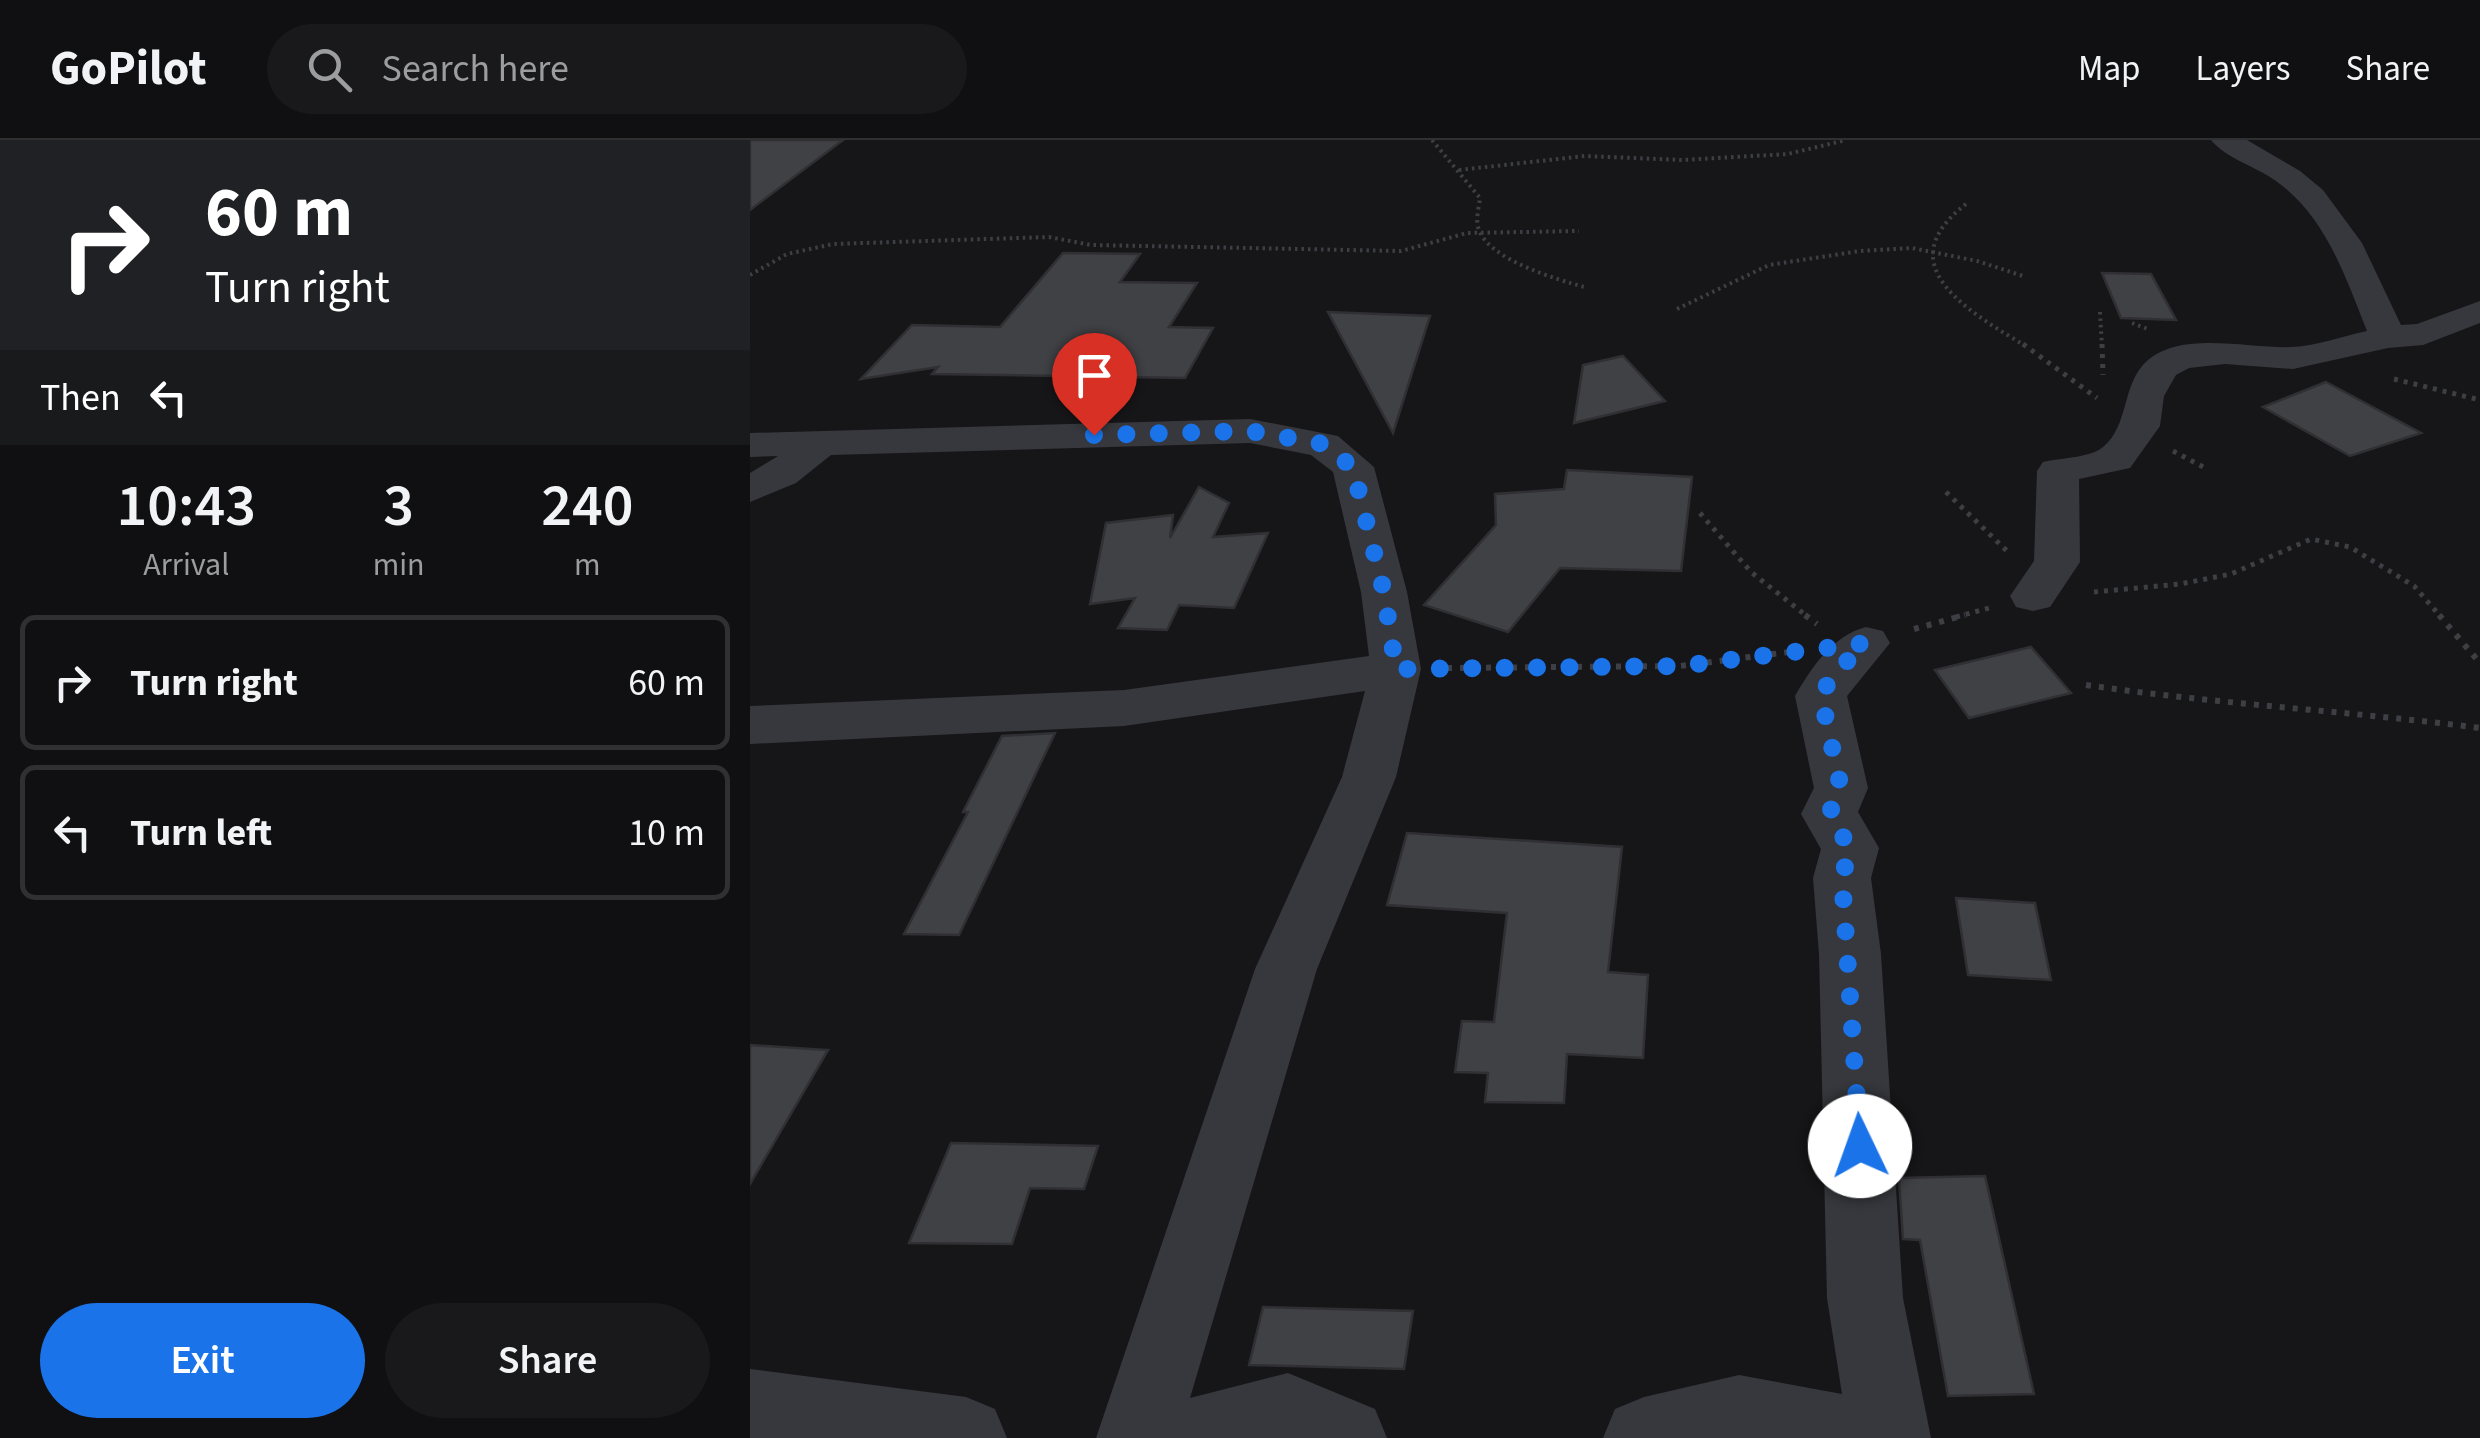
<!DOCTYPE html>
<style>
:root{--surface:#101012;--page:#19191b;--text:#f1f3f6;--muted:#9c9d9f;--line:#303032;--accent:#1a73e8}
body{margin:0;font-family:"Source Sans 3",sans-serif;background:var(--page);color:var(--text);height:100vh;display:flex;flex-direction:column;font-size:38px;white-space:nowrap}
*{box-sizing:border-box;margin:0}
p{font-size:32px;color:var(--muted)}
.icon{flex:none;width:55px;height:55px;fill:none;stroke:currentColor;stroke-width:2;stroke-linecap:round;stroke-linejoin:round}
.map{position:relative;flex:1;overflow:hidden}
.side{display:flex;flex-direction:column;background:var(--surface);width:750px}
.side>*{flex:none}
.top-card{background:#202124;color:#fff;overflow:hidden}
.pin{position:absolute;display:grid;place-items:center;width:85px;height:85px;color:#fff;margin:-102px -42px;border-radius:50% 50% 50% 0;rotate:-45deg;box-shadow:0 0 10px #0007}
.pin .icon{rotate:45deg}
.me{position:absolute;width:110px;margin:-55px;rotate:357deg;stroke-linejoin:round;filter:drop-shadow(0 0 8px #0008)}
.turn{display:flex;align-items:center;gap:35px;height:210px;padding:0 40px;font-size:45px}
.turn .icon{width:130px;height:130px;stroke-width:2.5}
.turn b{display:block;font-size:70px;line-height:85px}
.then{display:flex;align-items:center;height:95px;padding:0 40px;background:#0003;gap:20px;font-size:38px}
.eta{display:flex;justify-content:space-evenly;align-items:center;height:170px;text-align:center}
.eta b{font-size:60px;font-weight:600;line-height:70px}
.primary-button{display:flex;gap:20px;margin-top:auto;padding:20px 40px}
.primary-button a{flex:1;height:115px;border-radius:60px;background:var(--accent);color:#fff;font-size:40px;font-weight:600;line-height:115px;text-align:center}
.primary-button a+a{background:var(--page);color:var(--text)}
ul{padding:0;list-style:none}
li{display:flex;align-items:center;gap:30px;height:135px;margin:0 20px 15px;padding:0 20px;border:5px solid var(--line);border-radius:15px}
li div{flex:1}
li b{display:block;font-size:38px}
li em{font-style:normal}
header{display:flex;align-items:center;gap:60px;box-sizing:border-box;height:140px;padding:0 50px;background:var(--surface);border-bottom:2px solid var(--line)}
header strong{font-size:48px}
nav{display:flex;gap:55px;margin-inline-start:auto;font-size:35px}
.search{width:700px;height:90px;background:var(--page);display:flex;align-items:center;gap:25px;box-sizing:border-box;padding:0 35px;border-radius:55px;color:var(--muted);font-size:38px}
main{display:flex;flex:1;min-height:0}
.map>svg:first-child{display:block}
.building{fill:#404145;stroke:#303034;stroke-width:2.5}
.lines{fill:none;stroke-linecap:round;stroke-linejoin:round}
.path-far2{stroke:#3d3f44;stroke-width:4;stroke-dasharray:2.5 4;stroke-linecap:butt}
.path-far1{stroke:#3d3f44;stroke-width:5;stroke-dasharray:4 6;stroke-linecap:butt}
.path{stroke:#3d3f44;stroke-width:6;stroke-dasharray:5 8;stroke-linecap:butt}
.minor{fill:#37383d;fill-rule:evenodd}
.route{stroke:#1a73e8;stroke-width:18;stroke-dasharray:0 32.4}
</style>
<header>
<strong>GoPilot</strong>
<div class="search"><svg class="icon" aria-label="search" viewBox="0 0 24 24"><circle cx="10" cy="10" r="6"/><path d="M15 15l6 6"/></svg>Search here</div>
<nav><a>Map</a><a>Layers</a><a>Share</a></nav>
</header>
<main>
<section class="side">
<div class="top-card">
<div class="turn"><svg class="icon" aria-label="right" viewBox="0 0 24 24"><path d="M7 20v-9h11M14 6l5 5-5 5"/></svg><div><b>60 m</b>Turn right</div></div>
<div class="then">Then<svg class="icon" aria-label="left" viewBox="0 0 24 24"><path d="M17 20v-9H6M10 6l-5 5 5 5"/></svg></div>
</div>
<div class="eta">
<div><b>10:43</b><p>Arrival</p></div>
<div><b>3</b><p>min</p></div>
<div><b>240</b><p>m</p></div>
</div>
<ul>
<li><svg class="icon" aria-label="right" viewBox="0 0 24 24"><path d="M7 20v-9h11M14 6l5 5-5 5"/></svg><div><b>Turn right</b></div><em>60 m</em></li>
<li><svg class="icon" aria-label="left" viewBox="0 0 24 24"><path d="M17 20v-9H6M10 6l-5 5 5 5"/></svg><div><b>Turn left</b></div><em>10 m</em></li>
</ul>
<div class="primary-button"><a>Exit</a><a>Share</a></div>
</section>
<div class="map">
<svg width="1730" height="1298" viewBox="0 0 1730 1298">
<rect width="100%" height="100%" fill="#161618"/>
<!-- building -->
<g class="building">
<path d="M0,0H93L0,70Z"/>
<path d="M313,113L390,114L370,142L447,143L419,187L463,188L435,238L182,234L188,227L111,239L162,185L250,187Z"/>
<path d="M1352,133L1401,134L1426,180L1371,178Z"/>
<path d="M578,172L680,176L643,293Z"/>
<path d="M873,216L915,261L824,283L833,225Z"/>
<path d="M1576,242L1671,293L1600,316L1513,267Z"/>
<path d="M817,330L942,337L931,431L810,428L758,492L674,465L746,385L745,354L814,349Z"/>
<path d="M449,347L479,363L463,397L518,393L484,468L429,465L417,490L368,488L385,458L340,464L356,383L423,375L420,398Z"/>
<path d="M1281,507L1321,553L1219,578L1185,530Z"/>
<path d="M305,593L209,795L154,794L218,672H213L252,596Z"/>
<path d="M657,693L872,707L858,832L898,835L893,918L817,914L814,963L735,962L738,933L705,932L712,881L744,882L757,773L637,765Z"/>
<path d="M1206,758L1285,763L1301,840L1218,835Z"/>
<path d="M0,905L78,910L0,1044Z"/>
<path d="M201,1003L348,1006L334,1049L280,1048L262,1104L159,1103Z"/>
<path d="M1235,1036L1284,1254L1198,1256L1170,1100L1153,1099L1149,1038Z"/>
<path d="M513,1167L663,1171L654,1229L499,1225Z"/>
</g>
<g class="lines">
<!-- path-far2 -->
<g class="path-far2">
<path d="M682,0L730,58C729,68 725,80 729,90C740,120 806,139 834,147"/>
<path d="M709,30L835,16L932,20L1038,14L1096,0"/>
<path d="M1216,64C1134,127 1224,174 1277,207"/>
<path d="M0,135L37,114L83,104L299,97L341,105L651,111L717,93L829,91"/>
<path d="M927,169L1019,125L1110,111L1162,108L1227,121L1273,136"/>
<path d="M1350,172L1352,207"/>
<path d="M1382,183L1398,189"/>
</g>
<!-- path-far1 -->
<g class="path-far1">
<path d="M1273,204L1347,258"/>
<path d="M1352,204L1353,235"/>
<path d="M1644,239L1730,260"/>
<path d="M1423,311L1457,329"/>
<path d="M1196,352L1258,412"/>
<path d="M950,373L1001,432L1058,477"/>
<path d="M1344,452L1430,444L1481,434L1561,399L1600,407L1664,446L1691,477"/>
<path d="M1206,477L1239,468"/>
</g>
<!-- path -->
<g class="path">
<path d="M1055,475L1067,484"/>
<path d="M1689,475L1730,523"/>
<path d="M1164,489L1215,475"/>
<path d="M697,528L930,526L1039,512"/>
<path d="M1336,545C1467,564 1599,571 1730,588"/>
</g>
<!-- minor -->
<g class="minor">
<path d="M1461,0H1497L1550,31L1573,50L1612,103L1651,185L1667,184L1730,161V183L1673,205L1638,208L1543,229L1475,224L1439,228L1426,235L1414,256L1410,286L1380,328L1329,339L1330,422L1300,467L1283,471L1266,467L1260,456L1284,421L1287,331L1293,322C1309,318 1340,318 1353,307C1380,285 1371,243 1398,220C1433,190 1501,209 1542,207C1567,206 1593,196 1617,191C1595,136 1576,77 1526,41C1507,27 1475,18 1461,0Z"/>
<path d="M500,279L588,296L624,327L657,452L671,529L646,637L567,829L440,1258L538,1233L625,1269L637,1298H346L505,829L592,637L615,551L374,586L0,604V566L374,550L619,516L611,452L583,332L561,315L500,303L81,315L46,343L0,362V333L28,316L0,317V293Z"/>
<path d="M1116,487L1133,491L1140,503L1097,556L1118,648L1108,672L1129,708L1121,738L1131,814L1153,1158L1181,1298H853L865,1269L894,1257L989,1235L1092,1254L1077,1158L1069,814L1063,738L1071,709L1051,674L1064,648L1045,556C1062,527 1082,496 1116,487Z"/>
<path d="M0,1229L216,1257L245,1269L257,1298H0Z"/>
</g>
</g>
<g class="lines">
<!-- route -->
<path class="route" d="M344,295L500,291L574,304L603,328L634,452L646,529L930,526L1116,503L1082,536L1071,556L1091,648L1079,674L1100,708L1092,738L1110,1006"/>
</g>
</svg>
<div class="pin" style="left:344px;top:295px;background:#d93025"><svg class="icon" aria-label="arrive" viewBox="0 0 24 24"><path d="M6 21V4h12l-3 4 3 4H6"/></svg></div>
<svg class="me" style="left:1110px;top:1006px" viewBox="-20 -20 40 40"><circle r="19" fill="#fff"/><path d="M0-13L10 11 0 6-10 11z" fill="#1a73e8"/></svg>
</div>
</main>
